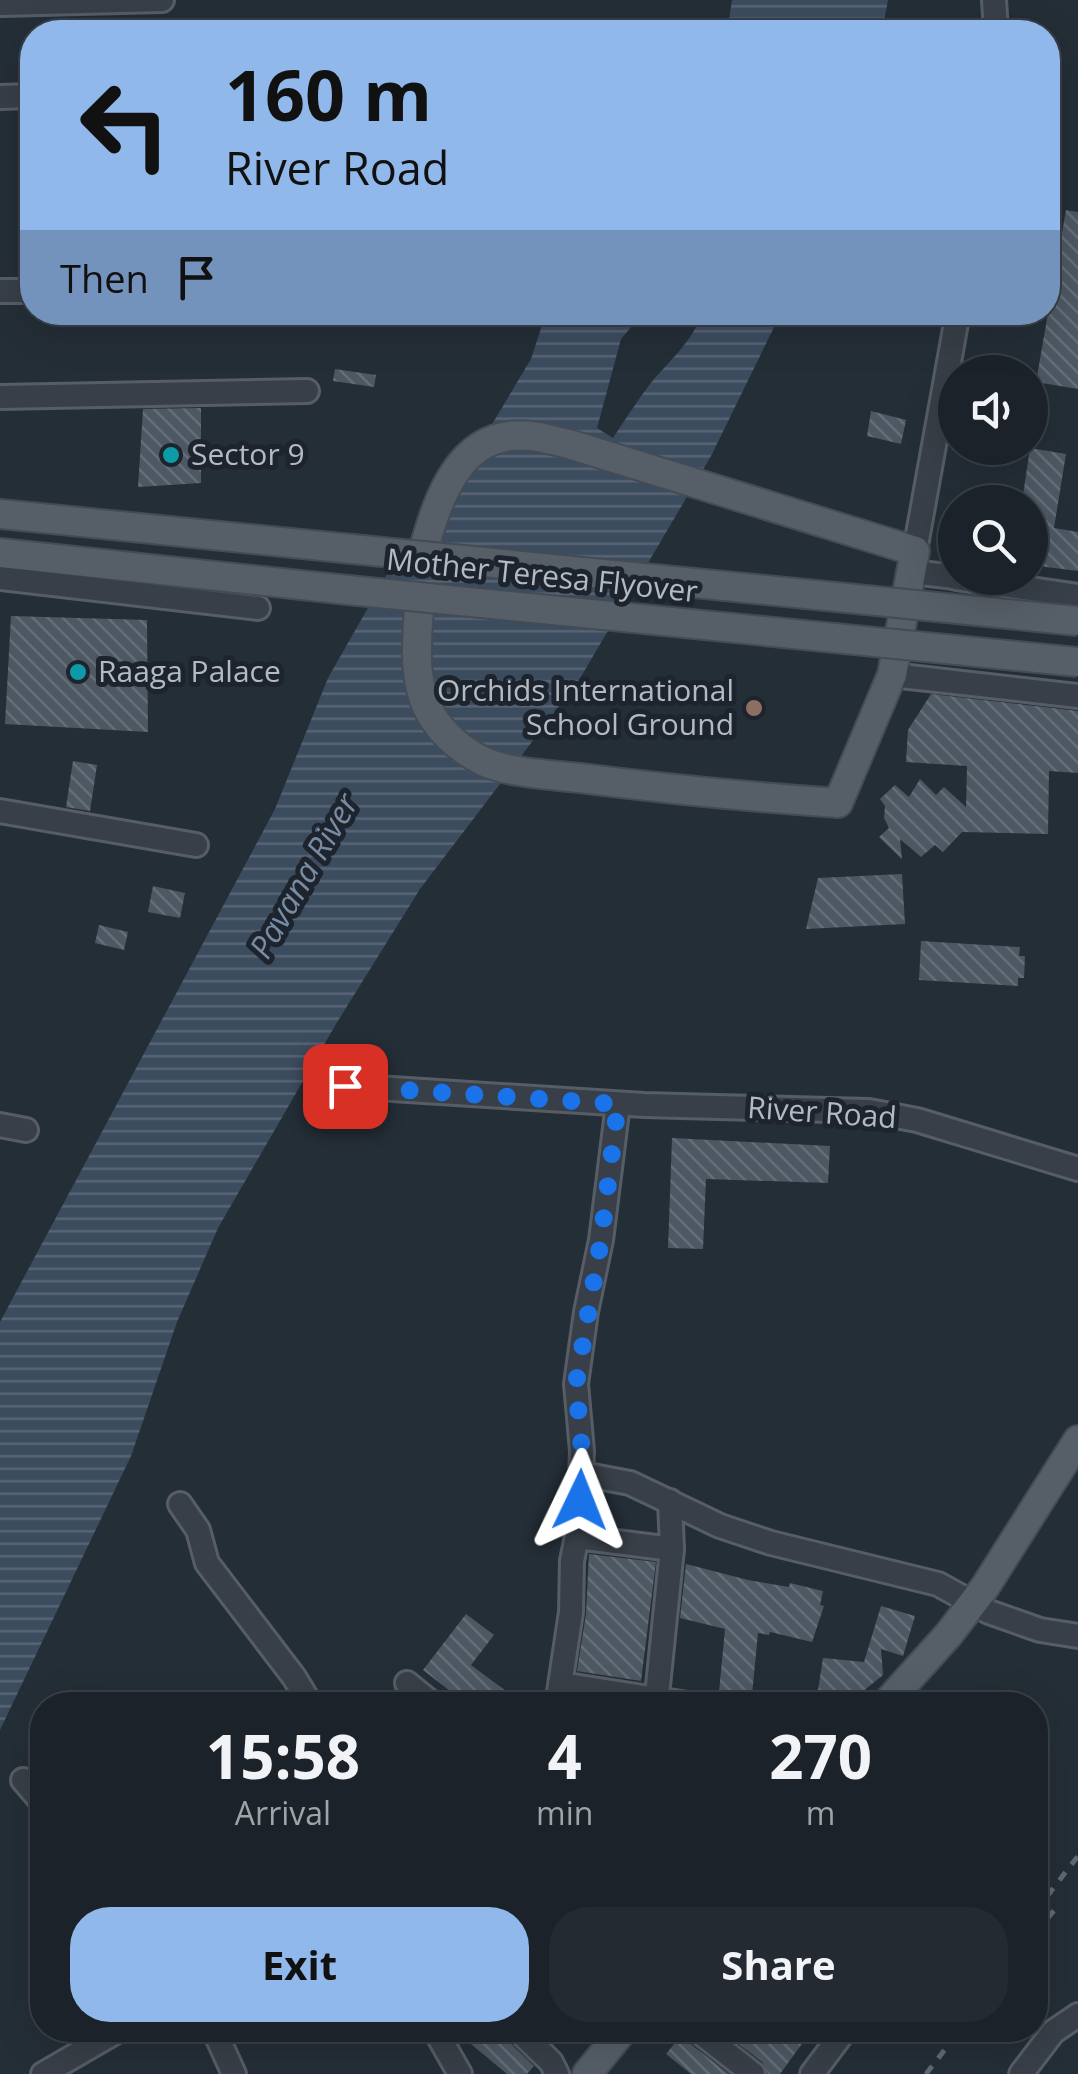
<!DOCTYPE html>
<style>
:root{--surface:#1b2229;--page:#242a31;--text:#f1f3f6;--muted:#a0a4a8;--line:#393f46;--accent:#90b8eb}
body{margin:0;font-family:"Open Sans",sans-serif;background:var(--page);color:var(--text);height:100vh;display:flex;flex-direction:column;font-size:38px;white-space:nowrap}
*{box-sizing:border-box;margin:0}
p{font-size:32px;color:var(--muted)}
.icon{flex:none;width:55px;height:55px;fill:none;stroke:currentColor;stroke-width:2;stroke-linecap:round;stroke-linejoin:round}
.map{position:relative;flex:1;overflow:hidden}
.details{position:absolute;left:30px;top:1692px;width:1018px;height:350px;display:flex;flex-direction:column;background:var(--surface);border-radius:40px;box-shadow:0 10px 40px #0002,0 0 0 2px var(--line)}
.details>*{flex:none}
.top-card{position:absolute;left:20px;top:20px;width:1040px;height:305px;border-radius:40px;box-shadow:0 10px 40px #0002,0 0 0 2px var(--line);background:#90b8eb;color:#111;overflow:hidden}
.controls{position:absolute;left:938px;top:355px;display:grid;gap:20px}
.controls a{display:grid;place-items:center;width:110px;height:110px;border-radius:50%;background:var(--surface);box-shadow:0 10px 40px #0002,0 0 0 2px var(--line);font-size:50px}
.pin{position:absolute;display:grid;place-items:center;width:85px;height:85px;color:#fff;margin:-42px;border-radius:20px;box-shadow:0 5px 15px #0006}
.me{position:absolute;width:110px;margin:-55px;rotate:2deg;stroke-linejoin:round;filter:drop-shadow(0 0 8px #0008)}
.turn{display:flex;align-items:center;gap:35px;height:210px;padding:0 40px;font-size:45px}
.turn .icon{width:130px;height:130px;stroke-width:2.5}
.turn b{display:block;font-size:70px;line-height:85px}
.then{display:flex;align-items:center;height:95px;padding:0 40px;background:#0003;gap:20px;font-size:38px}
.eta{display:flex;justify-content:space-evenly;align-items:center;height:170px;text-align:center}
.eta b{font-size:60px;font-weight:700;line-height:70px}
.primary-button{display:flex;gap:20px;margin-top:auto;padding:20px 40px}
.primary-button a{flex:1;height:115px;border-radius:40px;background:var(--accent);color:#111;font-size:40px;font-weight:700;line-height:115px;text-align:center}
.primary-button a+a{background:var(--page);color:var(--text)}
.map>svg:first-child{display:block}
.water{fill:url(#water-rules)}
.building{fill:url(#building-back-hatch)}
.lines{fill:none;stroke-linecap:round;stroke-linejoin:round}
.minor-casing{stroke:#565d66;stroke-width:28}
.major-casing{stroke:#444b54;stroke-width:32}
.minor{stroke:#383f48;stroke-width:22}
.major{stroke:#565e68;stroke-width:28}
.rail{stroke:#5f6974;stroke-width:5;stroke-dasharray:10 10;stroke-linecap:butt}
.major-bridge-casing{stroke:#444b54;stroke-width:32;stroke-linecap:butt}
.major-bridge{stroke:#565e68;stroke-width:28}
.route{stroke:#1a73e8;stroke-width:18;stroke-dasharray:0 32.4}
.culture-dot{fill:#0f9aa8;stroke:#1d242d;stroke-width:4}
.education-dot{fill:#8d6e63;stroke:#1d242d;stroke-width:4}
.labels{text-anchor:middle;stroke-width:10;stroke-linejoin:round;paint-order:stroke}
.poi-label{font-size:30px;fill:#b3bac4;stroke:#1d242d;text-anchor:start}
.street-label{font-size:30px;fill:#b3bac4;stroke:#1d242d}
.water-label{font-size:32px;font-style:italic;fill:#778ca4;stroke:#1d242d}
</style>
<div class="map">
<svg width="1078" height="2074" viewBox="0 0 1078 2074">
<defs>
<pattern id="water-rules" width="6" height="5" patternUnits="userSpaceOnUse" patternTransform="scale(2.5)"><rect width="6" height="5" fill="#3c4c5f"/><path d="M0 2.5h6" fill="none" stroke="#566474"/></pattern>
<pattern id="building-back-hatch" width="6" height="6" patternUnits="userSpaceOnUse" patternTransform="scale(2.5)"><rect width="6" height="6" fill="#4d5863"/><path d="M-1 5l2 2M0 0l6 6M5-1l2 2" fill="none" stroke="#646e78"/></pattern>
</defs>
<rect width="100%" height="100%" fill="#242e37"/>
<!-- water -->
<g class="water">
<path d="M732,0H888L882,32H727Z"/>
<path d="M546,313H643L621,339L597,428L613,438C625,420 637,401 650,384C672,358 689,345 703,313H781L711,456L579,680L420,889L336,1024L218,1228L177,1322L131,1456L0,1730V1322L275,809L328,678L397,557L485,436L531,359Z"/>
</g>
<!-- building -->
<g class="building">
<path d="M1066,210L1078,212V389L1036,382Z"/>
<path d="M335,369L376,375L374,387L333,381Z"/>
<path d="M201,408V483L138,487L143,409Z"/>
<path d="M871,411L906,420L901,444L867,436Z"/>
<path d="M1030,448L1066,454L1054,528L1078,532V571L1030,565V502H1022Z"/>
<path d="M11,616L147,620L148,732L5,724Z"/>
<path d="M931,694L1078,711V773L1049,771L1048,834L962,832L943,852L935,845L921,857L900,839L902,859L879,837L889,828L884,818L885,806L880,799L895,785L909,797L920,779L936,795L944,787L966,807L967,766L906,762L908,730Z"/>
<path d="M73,761L97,765L90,811L66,807Z"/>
<path d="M902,874L905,924L806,929L818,878Z"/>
<path d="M153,886L185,893L180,918L148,912Z"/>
<path d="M99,925L128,932L124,950L95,943Z"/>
<path d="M921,941L1020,947L1019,956H1025L1024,978H1018V986L919,980Z"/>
<path d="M672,1138L830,1146L828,1183L706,1179L703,1249L668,1248Z"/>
<path d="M589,1554L656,1562L641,1681L577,1671L586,1614Z"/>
<path d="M686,1564L748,1580L789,1587L790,1583L823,1591L820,1605L824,1606L812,1642L770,1632L769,1635L758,1633L752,1695L719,1692L725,1629L680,1618Z"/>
<path d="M881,1606L915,1616L903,1656L881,1649L883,1675L846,1705L816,1703L823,1658L864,1662Z"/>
<path d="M466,1614L494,1635L471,1665L525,1705H468L423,1670Z"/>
<path d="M472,2030H503L508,2041L534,2066L527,2074H507L465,2039Z"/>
<path d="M721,2030H812L780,2074H768L762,2062Z"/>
<path d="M683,2033L688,2042L729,2074H691L666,2054Z"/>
</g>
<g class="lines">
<!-- minor casing -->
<g class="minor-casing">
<g id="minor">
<path d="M994,0L996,32"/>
<path d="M0,4L162,0"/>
<path d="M0,97L32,96"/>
<path d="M0,291H32"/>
<path d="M0,397L307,391"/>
<path d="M915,551L958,312"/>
<path d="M912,572L955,577"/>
<path d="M0,578L258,608"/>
<path d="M956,578L1078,596"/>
<path d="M892,675L1078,696"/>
<path d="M0,811L196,845"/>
<path d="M345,1086L644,1105L869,1111L917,1120L1078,1169"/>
<path d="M0,1125L26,1130"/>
<path d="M582,1474L630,1483L720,1526L771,1543L938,1584L989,1612L1040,1630L1078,1636"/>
<path d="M180,1504L198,1530L207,1563L294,1677L311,1705"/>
<path d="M577,1537L672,1549"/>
<path d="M407,1683L434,1705"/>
<path d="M561,1684L694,1705"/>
<path d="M557,1705L571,1612L572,1561L579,1526L582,1451L576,1384L586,1312L601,1240L618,1104"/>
<path d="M656,1705L672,1549L670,1501"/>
<path d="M23,1780L42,1802"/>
<path d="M214,2030L234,2074"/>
<path d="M435,2030L460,2074"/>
<path d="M518,2030L551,2062L557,2074"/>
<path d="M697,2030L753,2074"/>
<path d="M43,2074L119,2030"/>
<path d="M812,2074L845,2030"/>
<path d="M1021,2074L1053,2032L1078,2015"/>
</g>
</g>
<!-- major casing -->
<g class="major-casing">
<g id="major">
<path d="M0,514L352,549"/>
<path d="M0,553L348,590"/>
<path d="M420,597C417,638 410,687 436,722C447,738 466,753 483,761C508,773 552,775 580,778C666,789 751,797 838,803L892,675L915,551L569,444C557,442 544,437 531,436C459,428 437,500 422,556"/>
<path d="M885,1705L949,1634L985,1587L1078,1440"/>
<path d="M587,2074L623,2030"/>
</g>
</g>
<!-- minor -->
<use href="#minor" class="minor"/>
<!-- major -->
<use href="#major" class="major"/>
<!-- rail -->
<g class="rail">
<path d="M1035,1912L1078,1856"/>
<path d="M1035,1934L1060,1903"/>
<path d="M926,2074L960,2030"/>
</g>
<!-- major-bridge casing -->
<g class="major-bridge-casing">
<g id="major-bridge">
<path d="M352,549L1078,621"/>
<path d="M348,590L1078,662"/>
</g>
</g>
<!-- major-bridge -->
<use href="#major-bridge" class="major-bridge"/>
</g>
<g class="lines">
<!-- route -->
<path class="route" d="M345,1086L618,1104L601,1240L576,1384L582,1451L580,1500"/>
</g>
<!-- markers -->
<g class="culture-dot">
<circle cx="171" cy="455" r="10"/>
<circle cx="78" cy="672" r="10"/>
</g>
<circle class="education-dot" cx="754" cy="708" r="10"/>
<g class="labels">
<!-- poi labels -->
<g class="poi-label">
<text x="191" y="465">Sector 9</text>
<text x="98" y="682">Raaga Palace</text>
<text x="734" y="701" text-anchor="end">Orchids International<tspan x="734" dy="34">School Ground</tspan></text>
</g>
<!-- street labels -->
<g class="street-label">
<text transform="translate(542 576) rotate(6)" y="10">Mother Teresa Flyover</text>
<text transform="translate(822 1113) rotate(4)" y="10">River Road</text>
</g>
<!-- water labels -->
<g class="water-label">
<text transform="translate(304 876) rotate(-60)" y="11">Pavana River</text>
</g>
</g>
</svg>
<div class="controls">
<a><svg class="icon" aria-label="sound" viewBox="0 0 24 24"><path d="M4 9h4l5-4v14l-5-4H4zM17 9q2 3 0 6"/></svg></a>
<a><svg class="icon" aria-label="search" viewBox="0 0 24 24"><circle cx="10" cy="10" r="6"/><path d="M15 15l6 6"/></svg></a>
</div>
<div class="pin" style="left:345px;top:1086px;background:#d93025"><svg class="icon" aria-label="arrive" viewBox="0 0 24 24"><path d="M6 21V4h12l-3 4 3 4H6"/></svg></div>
<svg class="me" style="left:580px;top:1500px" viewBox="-20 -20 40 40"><path d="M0-17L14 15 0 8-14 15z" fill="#1a73e8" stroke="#fff" stroke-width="4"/></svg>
<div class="top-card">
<div class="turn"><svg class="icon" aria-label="left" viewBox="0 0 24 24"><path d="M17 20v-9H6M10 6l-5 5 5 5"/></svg><div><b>160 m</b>River Road</div></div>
<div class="then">Then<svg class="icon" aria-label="arrive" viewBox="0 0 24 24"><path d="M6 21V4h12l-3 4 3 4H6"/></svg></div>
</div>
<section class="details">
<div class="eta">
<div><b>15:58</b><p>Arrival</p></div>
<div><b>4</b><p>min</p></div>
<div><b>270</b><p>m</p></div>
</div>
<div class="primary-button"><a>Exit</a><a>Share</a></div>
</section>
</div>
